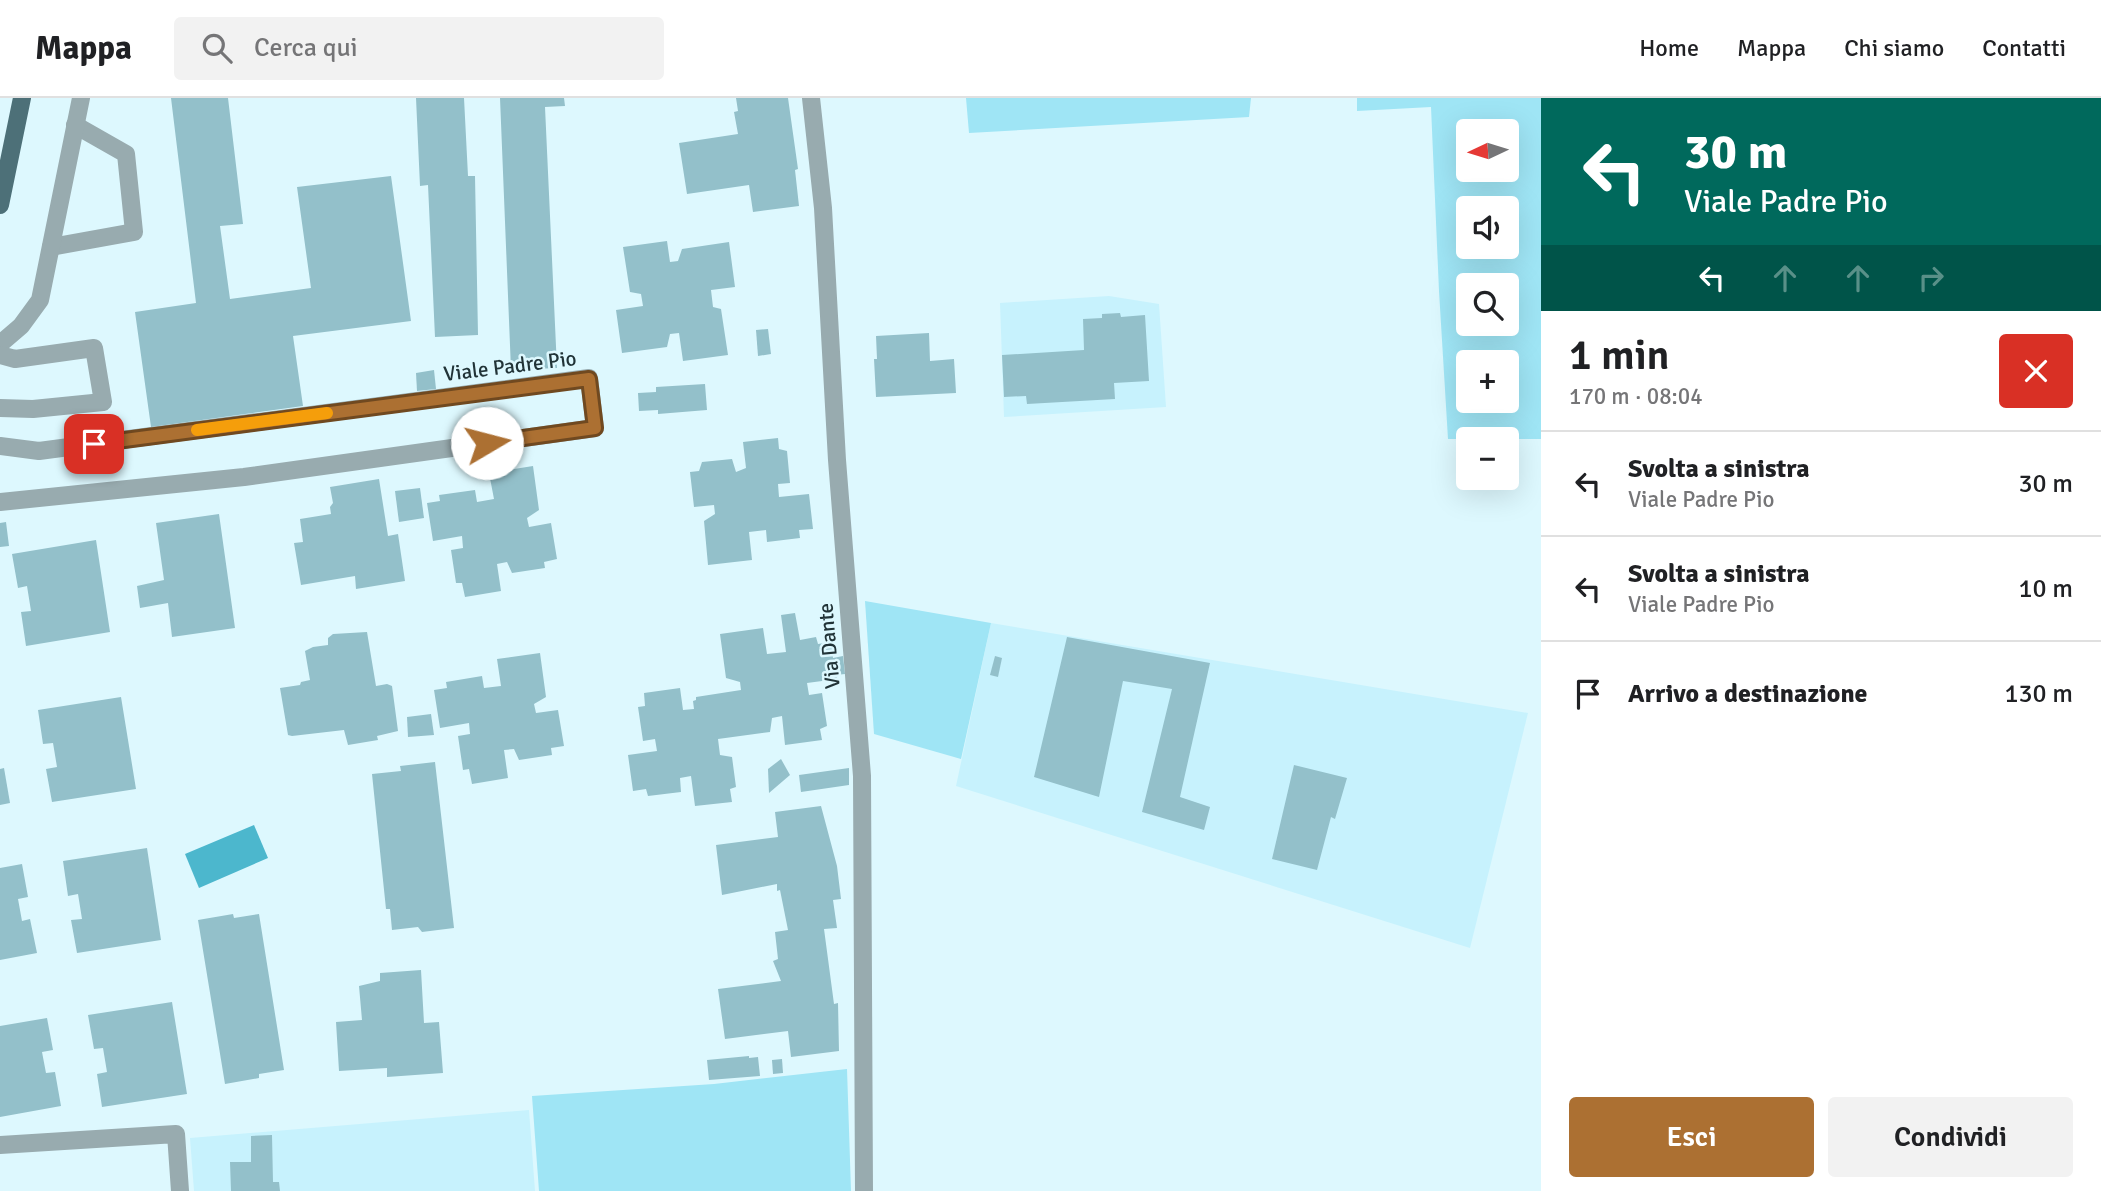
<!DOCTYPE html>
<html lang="it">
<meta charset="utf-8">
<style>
:root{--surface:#fff;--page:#f2f2f2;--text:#202124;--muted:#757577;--line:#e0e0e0;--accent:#ac7032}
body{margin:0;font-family:Signika,sans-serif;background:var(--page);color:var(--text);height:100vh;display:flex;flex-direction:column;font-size:26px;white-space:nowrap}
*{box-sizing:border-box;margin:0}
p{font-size:23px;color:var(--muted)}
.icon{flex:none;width:38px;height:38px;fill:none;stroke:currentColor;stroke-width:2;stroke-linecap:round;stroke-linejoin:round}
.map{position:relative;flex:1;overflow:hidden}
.side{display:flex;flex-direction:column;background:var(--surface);width:560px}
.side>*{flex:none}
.hud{background:#00695c;color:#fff;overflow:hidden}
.needle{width:46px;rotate:266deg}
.tools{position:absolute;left:1456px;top:21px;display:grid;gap:14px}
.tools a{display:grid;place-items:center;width:63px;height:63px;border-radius:7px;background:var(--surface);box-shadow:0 7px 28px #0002;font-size:35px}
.pin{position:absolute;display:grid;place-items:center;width:60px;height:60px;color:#fff;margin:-30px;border-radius:14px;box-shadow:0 4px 10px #0006}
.me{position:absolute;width:77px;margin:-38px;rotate:82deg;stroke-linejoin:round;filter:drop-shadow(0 0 5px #0008)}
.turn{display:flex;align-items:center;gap:24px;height:147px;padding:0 28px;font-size:32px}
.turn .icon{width:91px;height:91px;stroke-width:2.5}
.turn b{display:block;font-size:49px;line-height:60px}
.lanes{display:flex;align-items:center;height:66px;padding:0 28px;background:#0003;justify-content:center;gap:35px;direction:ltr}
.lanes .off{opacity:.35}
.round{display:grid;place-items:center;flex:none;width:74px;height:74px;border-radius:7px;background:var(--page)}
.summary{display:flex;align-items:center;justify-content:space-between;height:119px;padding:0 28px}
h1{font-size:42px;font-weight:600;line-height:52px}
.cta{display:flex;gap:14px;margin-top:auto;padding:14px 28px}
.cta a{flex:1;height:80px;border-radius:7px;background:var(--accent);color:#fff;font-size:28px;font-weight:600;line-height:80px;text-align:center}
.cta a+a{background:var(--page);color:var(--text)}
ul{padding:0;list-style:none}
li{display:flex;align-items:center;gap:21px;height:105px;padding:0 28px;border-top:2px solid var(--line)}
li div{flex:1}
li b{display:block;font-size:26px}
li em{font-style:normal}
header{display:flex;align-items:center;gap:42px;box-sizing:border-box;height:98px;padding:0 35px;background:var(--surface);border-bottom:2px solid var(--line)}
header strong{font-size:33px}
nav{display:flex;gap:38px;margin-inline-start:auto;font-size:24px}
.search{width:490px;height:63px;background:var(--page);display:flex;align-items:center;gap:18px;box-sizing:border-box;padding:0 24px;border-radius:7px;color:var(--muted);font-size:26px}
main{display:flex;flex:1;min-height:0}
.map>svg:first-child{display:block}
.built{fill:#c7f2fd}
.green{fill:#9fe5f5;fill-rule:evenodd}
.water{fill:#4cb7cd}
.building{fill:#93c0ca}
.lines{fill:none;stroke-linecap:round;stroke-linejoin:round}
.minor{stroke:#98abaf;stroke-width:18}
.major{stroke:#4d7078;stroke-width:18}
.route-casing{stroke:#704920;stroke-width:18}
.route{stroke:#ac7032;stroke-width:12}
.slow{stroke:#f59e0b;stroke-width:12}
.labels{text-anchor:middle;stroke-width:5;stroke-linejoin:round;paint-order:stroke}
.street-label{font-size:21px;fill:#213337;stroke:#ddf8fe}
</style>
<header>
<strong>Mappa</strong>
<div class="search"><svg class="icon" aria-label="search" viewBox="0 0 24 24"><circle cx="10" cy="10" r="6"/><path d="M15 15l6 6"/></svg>Cerca qui</div>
<nav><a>Home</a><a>Mappa</a><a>Chi siamo</a><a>Contatti</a></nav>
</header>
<main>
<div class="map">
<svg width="1541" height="1093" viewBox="0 0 1541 1093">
<rect width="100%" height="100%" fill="#ddf8fe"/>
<!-- built -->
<g class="built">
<path d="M1109,198L1159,206L1166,309L1004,319L1000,205Z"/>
<path d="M991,525L1528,615L1470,850L956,688Z"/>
<path d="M529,1012L535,1093H194L190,1040Z"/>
</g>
<!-- green -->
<g class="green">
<path d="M966,0H1251L1249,19L969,35Z"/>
<path d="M1357,0H1541V341H1448L1439,193L1431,9L1357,13ZM1468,33H1507V72H1468ZM1468,110H1507V149H1468ZM1507,187V226H1468V187ZM1468,264H1507V303H1468Z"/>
<path d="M865,503L991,525L961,661L874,636Z"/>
<path d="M847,971L851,1093H539L532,998L714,986Z"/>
</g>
<!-- water -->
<path class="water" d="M254,727L268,760L199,790L185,756Z"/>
<!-- building -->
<g class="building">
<path d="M171,0H228L243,126L220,128L230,201L311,190L297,89L391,78L411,223L293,238L303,308L151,329L135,214L196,205Z"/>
<path d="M416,0H464L468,78H475L478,237L435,239L428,87L420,88Z"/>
<path d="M500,0H564L565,8L545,9L557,270L511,272Z"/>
<path d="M736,0H788L798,71L795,72L799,108L753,114L749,87L687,96L679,45L738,36L734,14L738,13Z"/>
<path d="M667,143L670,164L678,163L682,151L729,144L735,189L711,192L713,209L721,211L728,257L683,263L679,235L670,236L667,249L622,255L616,212L643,208L641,196L630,194L623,149Z"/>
<path d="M1120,215L1121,219L1145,217L1149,283L1114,285L1115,301L1027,306L1026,298L1004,299L1002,257L1084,252L1083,221L1102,220V216Z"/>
<path d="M768,231L771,256L758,258L756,232Z"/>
<path d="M929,235L930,263L954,261L956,295L876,299L874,261H877L876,238Z"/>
<path d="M434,272L436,291L417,293L416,275Z"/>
<path d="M705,286L707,312L658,316V312L639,313L638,295L656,294V289Z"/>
<path d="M778,340L779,351L787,353L790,385L778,386L779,399L809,396L813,431L799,432L800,440L767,444L766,432L749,434L752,462L708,467L704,423L715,416L714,407L694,409L690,374L699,373L702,364L732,361L736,374L746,370L743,344Z"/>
<path d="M533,368L539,412L527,420L529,429L551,425L557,461L544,464L545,470L512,475L507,464L497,466L501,493L465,499L462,485H456L451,452L463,450L462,438L433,443L427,405L440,403L439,397L475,392L477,404L494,401L489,375Z"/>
<path d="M379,381L388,438L398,436L405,483L356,491L355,478L301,487L294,445L303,444L300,421L331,416L330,409L333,405L330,389Z"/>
<path d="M420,390L424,420L399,424L395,393Z"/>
<path d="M219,416L235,530L172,539L168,505L140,510L137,488L164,482L156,425Z"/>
<path d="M6,424L9,448L0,449V425Z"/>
<path d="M96,442L110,534L26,548L21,514L31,513L27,488L18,490L12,456Z"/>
<path d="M795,515L800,542L816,539L818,546L831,544L833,560L843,558L845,576L836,577L837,581L807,585L809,597L822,595L827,628L820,631L822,642L785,647L782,618L772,620L770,634L718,641L720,657L732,659L736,689L730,691L732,704L695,708L691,678L680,680L681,694L648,698L646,691L633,693L628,657L657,653L655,641L643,643L638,609L645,608L644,595L680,590L683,612L694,611L693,603L696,602V599L741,592L740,584L726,580L720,536L763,530L767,556L786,554L781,517Z"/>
<path d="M367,534L376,588L387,586L392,588L398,633L377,638L378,642L348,647L344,632L292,638L288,637L280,590L300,587L301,584L310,582L305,553L313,549L328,547V540L333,536Z"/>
<path d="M1067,539L1210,565L1180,699L1210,709L1204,732L1142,714L1172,591L1123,583L1099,699L1034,679Z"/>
<path d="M540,555L546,599L534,606L536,615L558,612L564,648L551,650L552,657L519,662L514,651L504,652L508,680L472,686L469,671L463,672L458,638L470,636L469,625L440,630L434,592L447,590L446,584L482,578L484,590L501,588L497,561Z"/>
<path d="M995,558L1002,560L998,579L990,577Z"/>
<path d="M121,599L136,691L52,704L46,671L57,669L53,645L43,646L38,612Z"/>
<path d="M431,616L434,637L408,639L407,619Z"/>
<path d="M781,661L790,677L769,695L768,671Z"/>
<path d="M435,664L454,830L422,834L418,829L392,832L390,811H386L372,676L401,673L400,668Z"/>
<path d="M1294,667L1347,680L1335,721L1331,719L1317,772L1272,761Z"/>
<path d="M4,670L10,705L0,707V671Z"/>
<path d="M849,670V687L801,694L799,677Z"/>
<path d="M821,708L837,768L841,801L833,802L837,830L824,831L834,906L838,905L839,953L791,959L788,933L725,941L718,891L781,883L773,863L778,861L775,834L788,832L780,792L777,793V786L722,797L716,747L778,739L775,714Z"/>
<path d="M147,750L161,842L77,855L71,822L82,821L78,796L68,798L63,763Z"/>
<path d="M22,766L28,799L18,801L22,823L30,821L37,855L0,862V770Z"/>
<path d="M233,816L234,820L259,816L284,972L259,976V980L225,986L198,822Z"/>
<path d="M421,872L424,925L439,924L443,975L387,979V970L339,973L336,924L362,922L359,888L380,883V875Z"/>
<path d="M172,904L187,996L102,1009L97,976L107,974L103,950L94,951L88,917Z"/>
<path d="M47,920L53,952L42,954L46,975L55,974L61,1008L0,1019V928Z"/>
<path d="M749,958V960L758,959L760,978L709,982L707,962Z"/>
<path d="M782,961L783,975L773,976L772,962Z"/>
<path d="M272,1037L273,1084H279L280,1093H231L230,1064H251V1038Z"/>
</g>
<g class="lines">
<!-- minor -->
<g class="minor">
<path d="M811,0L823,110L837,362L862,678L864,1093"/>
<path d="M51,149L134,134L126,56L75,27"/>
<path d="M0,246L21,228L40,202L81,0"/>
<path d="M0,257L15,261L94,250L103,304L33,311L0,310"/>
<path d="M0,348L39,353L589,280L595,330L244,379L0,404"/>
<path d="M0,1047L176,1036L180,1093"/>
</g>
<!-- major -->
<path class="major" d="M0,107L22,0"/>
</g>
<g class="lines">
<!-- route casing -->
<g class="route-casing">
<path id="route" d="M94,346L589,281L595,330L487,345"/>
</g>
<!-- route -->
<use href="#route" class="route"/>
<!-- slow -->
<path class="slow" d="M197,332L327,315"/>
</g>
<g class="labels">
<!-- street labels -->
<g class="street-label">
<text transform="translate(510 268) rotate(-7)" y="7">Viale Padre Pio</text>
<text transform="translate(829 548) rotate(-95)" y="7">Via Dante</text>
</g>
</g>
</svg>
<div class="tools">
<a><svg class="needle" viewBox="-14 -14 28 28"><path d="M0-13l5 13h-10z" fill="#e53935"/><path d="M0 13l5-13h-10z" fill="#757577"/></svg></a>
<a><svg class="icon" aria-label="sound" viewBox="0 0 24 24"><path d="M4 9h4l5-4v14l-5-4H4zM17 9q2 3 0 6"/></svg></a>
<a><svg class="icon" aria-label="search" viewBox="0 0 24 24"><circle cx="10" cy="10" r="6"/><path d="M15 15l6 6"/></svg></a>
<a>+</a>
<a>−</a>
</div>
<div class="pin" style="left:94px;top:346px;background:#d93025"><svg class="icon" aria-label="arrive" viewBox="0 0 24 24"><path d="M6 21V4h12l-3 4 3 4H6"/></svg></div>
<svg class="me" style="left:487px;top:345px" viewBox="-20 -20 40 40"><circle r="19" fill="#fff"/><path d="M0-13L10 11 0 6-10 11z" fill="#ac7032"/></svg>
</div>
<section class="side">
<div class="hud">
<div class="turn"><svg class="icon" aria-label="left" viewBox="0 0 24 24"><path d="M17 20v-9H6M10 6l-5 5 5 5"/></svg><div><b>30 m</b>Viale Padre Pio</div></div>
<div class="lanes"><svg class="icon" aria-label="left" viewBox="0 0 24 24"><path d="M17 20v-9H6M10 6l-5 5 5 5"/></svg><svg class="icon off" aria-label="ahead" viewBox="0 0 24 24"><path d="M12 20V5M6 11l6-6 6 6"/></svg><svg class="icon off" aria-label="ahead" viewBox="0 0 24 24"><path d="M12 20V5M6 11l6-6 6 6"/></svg><svg class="icon off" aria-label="right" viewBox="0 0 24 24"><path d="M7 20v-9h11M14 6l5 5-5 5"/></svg></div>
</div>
<div class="summary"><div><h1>1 min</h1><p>170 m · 08:04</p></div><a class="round" style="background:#d93025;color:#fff"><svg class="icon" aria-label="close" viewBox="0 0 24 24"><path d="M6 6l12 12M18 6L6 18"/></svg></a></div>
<ul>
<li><svg class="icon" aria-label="left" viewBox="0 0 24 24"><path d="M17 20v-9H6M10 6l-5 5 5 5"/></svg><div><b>Svolta a sinistra</b><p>Viale Padre Pio</p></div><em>30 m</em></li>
<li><svg class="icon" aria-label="left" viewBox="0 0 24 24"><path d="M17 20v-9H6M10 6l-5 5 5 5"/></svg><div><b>Svolta a sinistra</b><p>Viale Padre Pio</p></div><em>10 m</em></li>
<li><svg class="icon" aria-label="arrive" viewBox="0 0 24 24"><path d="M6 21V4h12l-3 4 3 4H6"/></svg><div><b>Arrivo a destinazione</b></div><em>130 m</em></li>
</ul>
<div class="cta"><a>Esci</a><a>Condividi</a></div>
</section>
</main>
